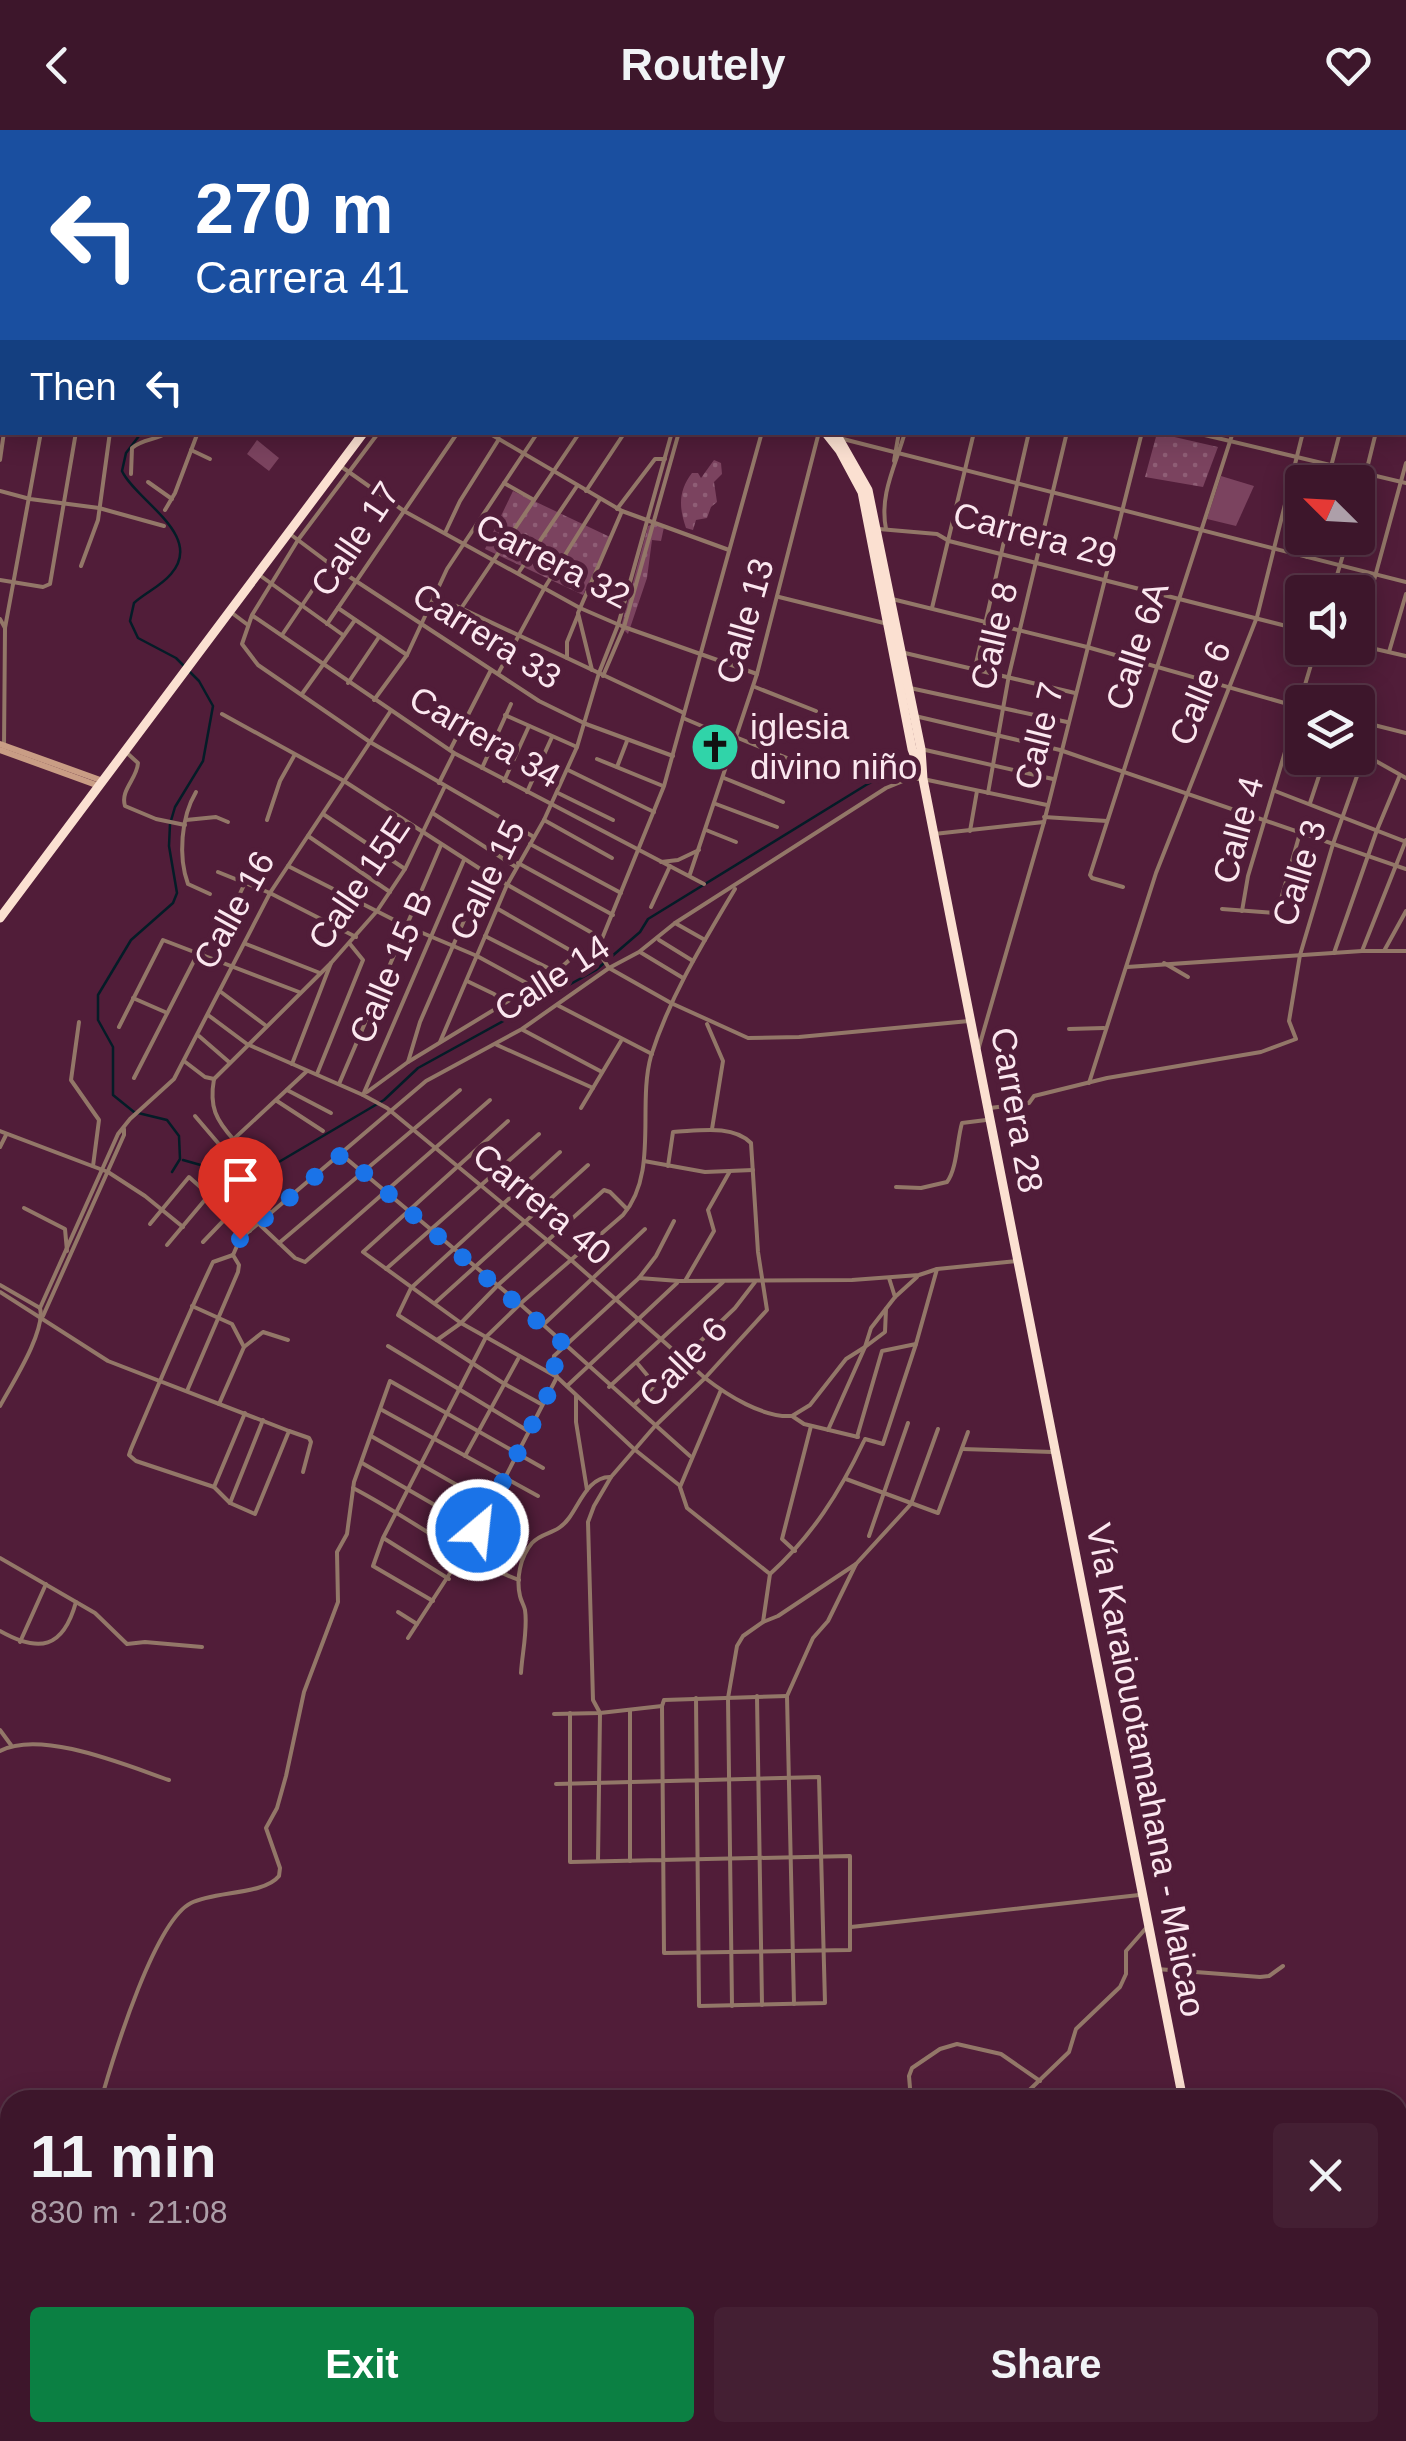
<!DOCTYPE html>
<meta charset="utf-8">
<style>
:root{--surface:#3d162b;--page:#441f33;--text:#f1f3f6;--muted:#ad9fa9;--line:#563547;--accent:#0b8043}
body{margin:0;font-family:Helvetica,sans-serif;background:var(--page);color:var(--text);height:100vh;display:flex;flex-direction:column;font-size:38px;white-space:nowrap}
*{box-sizing:border-box;margin:0}
p{font-size:32px;color:var(--muted)}
.icon{flex:none;width:55px;height:55px;fill:none;stroke:currentColor;stroke-width:2;stroke-linecap:round;stroke-linejoin:round}
.map{position:relative;flex:1;overflow:hidden}
.side{position:absolute;left:0px;top:1960px;width:1408px;height:352px;display:flex;flex-direction:column;background:var(--surface);border-radius:30px 30px 0 0;box-shadow:0 5px 25px #0003,0 0 0 2px var(--line)}
.side>*{flex:none}
.banner{position:absolute;left:0px;top:0px;width:1408px;height:305px;box-shadow:0 5px 25px #0003,0 0 0 2px var(--line);background:#1a4fa0;color:#fff;overflow:hidden}
.needle{width:65px;rotate:294deg}
.controls{position:absolute;left:1285px;top:335px;display:grid;gap:20px}
.controls a{display:grid;place-items:center;width:90px;height:90px;border-radius:10px;background:var(--surface);box-shadow:0 5px 25px #0003,0 0 0 2px var(--line);font-size:50px}
.pin{position:absolute;display:grid;place-items:center;width:85px;height:85px;color:#fff;margin:-102px -42px;border-radius:50% 50% 50% 0;rotate:-45deg;box-shadow:0 0 10px #0007}
.pin .icon{rotate:45deg}
.me{position:absolute;width:110px;margin:-55px;rotate:28deg;stroke-linejoin:round;filter:drop-shadow(0 0 8px #0008)}
.turn{display:flex;align-items:center;gap:35px;height:210px;padding:0 30px;font-size:45px}
.turn .icon{width:130px;height:130px;stroke-width:2.5}
.turn b{display:block;font-size:70px;line-height:85px}
.then{display:flex;align-items:center;height:95px;padding:0 30px;background:#0003;gap:20px;font-size:38px}
.round{display:grid;place-items:center;flex:none;width:105px;height:105px;border-radius:10px;background:var(--page)}
.head{display:flex;align-items:center;justify-content:space-between;height:170px;padding:0 30px}
h1{font-size:60px;font-weight:800;line-height:75px}
.action{display:flex;gap:20px;margin-top:auto;padding:20px 30px}
.action a{flex:1;height:115px;border-radius:10px;background:var(--accent);color:#fff;font-size:40px;font-weight:800;line-height:115px;text-align:center}
.action a+a{background:var(--page);color:var(--text)}
header{display:flex;justify-content:space-between;align-items:center;height:130px;padding:0 30px;background:var(--surface);font-size:45px;font-weight:800}
.map>svg:first-child{display:block}
.green{fill:url(#green-dots)}
.pitch{fill:#7b435f}
.lines{fill:none;stroke-linecap:round;stroke-linejoin:round}
.stream{stroke:#041c27;stroke-width:2.5}
.street{stroke:#937768;stroke-width:4}
.secondary{stroke:#c99d85;stroke-width:6}
.highway{stroke:#fbe0d1;stroke-width:9}
.route{stroke:#1a73e8;stroke-width:18;stroke-dasharray:0 32.4}
.labels{text-anchor:middle;stroke-width:10;stroke-linejoin:round;paint-order:stroke}
.street-label{font-size:35px;fill:#fbe7ef;stroke:#511d39}
.poi-label{font-size:35px;fill:#fbe7ef;stroke:#511d39;text-anchor:start}
</style>
<header><svg class="icon" aria-label="back" viewBox="0 0 24 24"><path d="M15 5l-7 7 7 7"/></svg>Routely<svg class="icon" aria-label="heart" viewBox="0 0 24 24"><path d="M12 20l-8-8c-3-5 5-10 8-4 3-6 11-1 8 4z"/></svg></header>
<div class="map">
<svg width="1406" height="2311" viewBox="0 0 1406 2311">
<defs>
<pattern id="green-dots" width="8" height="8" patternUnits="userSpaceOnUse" patternTransform="scale(2.5)"><rect width="8" height="8" fill="#7b435f"/><path d="M2 2h.1M6 6h.1" fill="none" stroke="#8f5e76" stroke-width="1.8" stroke-linecap="round"/></pattern>
</defs>
<rect width="100%" height="100%" fill="#511d39"/>
<!-- green -->
<g class="green">
<path d="M1157,303L1218,317L1203,357L1145,347Z"/>
<path d="M714,330L721,333L722,344L714,352L717,372L711,377L707,388L696,390L693,400L686,398C679,378 678,361 692,343H698L701,348Z"/>
<path d="M513,361L610,407L583,465L485,419Z"/>
<path d="M653,394L664,397L661,411L652,410L647,448L628,504L621,497L648,396Z"/>
</g>
<!-- pitch -->
<g class="pitch">
<path d="M257,310L279,328L269,341L247,324Z"/>
<path d="M1221,346L1254,356L1236,396L1207,389Z"/>
</g>
<g class="lines">
<!-- stream -->
<g class="stream">
<path d="M51,2L52,0"/>
<path d="M142,302L126,323L122,341C136,371 205,405 171,444C161,456 145,463 134,473L130,491L138,508L176,528L199,551L213,576L203,631L175,677L170,694L169,716L177,763L173,773L131,810L98,865V890L113,917V965L134,982L167,990L179,1006L180,1029L172,1042"/>
<path d="M183,1030L250,1049L384,970L418,938L596,840L640,802L648,789L866,655L906,635"/>
</g>
<!-- street -->
<g class="street">
<path d="M338,0L344,2"/>
<path d="M549,0L553,2"/>
<path d="M817,0L830,2"/>
<path d="M1178,0L1187,2"/>
<path d="M149,2L150,0"/>
<path d="M201,2L202,0"/>
<path d="M268,2L269,0"/>
<path d="M422,2L423,0"/>
<path d="M676,2L677,0"/>
<path d="M745,2L746,0"/>
<path d="M753,2L754,0"/>
<path d="M834,2L835,0"/>
<path d="M900,2L901,0"/>
<path d="M978,2V0"/>
<path d="M983,2L984,0"/>
<path d="M1041,2L1042,0"/>
<path d="M1092,2L1093,0"/>
<path d="M1143,2L1144,0"/>
<path d="M1216,2V0"/>
<path d="M1303,2L1304,0"/>
<path d="M1371,2L1372,0"/>
<path d="M0,10L2,11"/>
<path d="M1405,62H1406"/>
<path d="M1405,133H1406"/>
<path d="M0,187H2"/>
<path d="M1405,220L1406,221"/>
<path d="M1405,254L1406,250"/>
<path d="M0,276L2,277"/>
<path d="M1405,287H1406"/>
<path d="M232,302L234,303"/>
<path d="M379,302L298,410L252,485L242,514L258,535L370,612L534,707"/>
<path d="M487,302L622,381L729,420"/>
<path d="M1192,302L1406,353"/>
<path d="M839,308L1406,452"/>
<path d="M191,320L210,329"/>
<path d="M0,330L4,302"/>
<path d="M894,331L899,302"/>
<path d="M339,335L404,381L580,478L624,497L757,544"/>
<path d="M131,344L132,318C144,308 156,311 168,302"/>
<path d="M148,352L172,369"/>
<path d="M1327,352L1340,302"/>
<path d="M504,353L534,370"/>
<path d="M0,361L30,369L99,378L164,396"/>
<path d="M586,361L625,302"/>
<path d="M1358,375L1376,302"/>
<path d="M617,379L655,329H665"/>
<path d="M165,380L175,363L198,302"/>
<path d="M879,399L937,404L949,411L1302,500"/>
<path d="M886,399C879,364 896,335 905,302"/>
<path d="M445,403L460,371L499,309"/>
<path d="M290,404L330,434L539,571L586,594L673,626"/>
<path d="M1307,427L1312,408"/>
<path d="M81,436L98,390L110,302"/>
<path d="M519,442L577,356"/>
<path d="M258,444L343,505"/>
<path d="M0,450L43,457L50,454L76,302"/>
<path d="M1332,462L1348,408"/>
<path d="M433,465L684,583"/>
<path d="M779,467L888,494"/>
<path d="M892,469L1087,517L1302,578"/>
<path d="M462,477L580,302"/>
<path d="M338,478L407,525"/>
<path d="M932,478L974,302"/>
<path d="M232,483L248,495"/>
<path d="M253,486L454,623L704,754"/>
<path d="M0,489L5,498"/>
<path d="M327,494L458,302"/>
<path d="M282,505L330,434"/>
<path d="M1358,509L1406,333"/>
<path d="M1358,515L1406,526"/>
<path d="M1389,522L1406,464"/>
<path d="M905,523L1075,563"/>
<path d="M567,528V512L578,485"/>
<path d="M975,538L1029,302"/>
<path d="M592,540L578,483L622,381"/>
<path d="M499,542L545,457L600,369"/>
<path d="M603,546L624,497L679,302"/>
<path d="M348,553L379,507"/>
<path d="M755,557L816,581"/>
<path d="M910,558L1067,592"/>
<path d="M302,564L355,490"/>
<path d="M374,570L407,525L447,439L538,302"/>
<path d="M222,584L344,651L485,742L601,808"/>
<path d="M505,585L577,617"/>
<path d="M915,586L1060,620L1406,739"/>
<path d="M683,588L737,611"/>
<path d="M1358,591L1406,603"/>
<path d="M738,608L787,628"/>
<path d="M4,617L5,498L41,302"/>
<path d="M921,619L1053,649"/>
<path d="M450,620L491,540"/>
<path d="M1358,621L1406,648"/>
<path d="M127,623L138,633C137,649 120,660 125,676L156,689L185,695"/>
<path d="M597,629L663,656"/>
<path d="M617,637L627,611"/>
<path d="M482,638L511,574"/>
<path d="M568,640L654,682"/>
<path d="M724,648L783,672"/>
<path d="M504,651L529,596"/>
<path d="M439,653L454,623"/>
<path d="M1275,661L1406,712"/>
<path d="M196,662C181,687 178,727 188,754L210,764"/>
<path d="M527,662L552,607"/>
<path d="M558,663L613,690"/>
<path d="M988,663L1009,545L1067,302"/>
<path d="M1310,673L1325,628"/>
<path d="M716,674L777,697"/>
<path d="M323,684L405,739"/>
<path d="M434,684L516,737"/>
<path d="M1044,687L1107,691"/>
<path d="M186,690L216,687L228,692"/>
<path d="M267,690L280,651L294,626"/>
<path d="M544,690L612,728"/>
<path d="M706,700L736,712"/>
<path d="M970,701L977,661"/>
<path d="M934,704L1044,692"/>
<path d="M308,706L390,762"/>
<path d="M530,714L621,763"/>
<path d="M661,732L678,730L699,720"/>
<path d="M518,733L613,785"/>
<path d="M288,736L406,796L477,826L532,856"/>
<path d="M218,742L270,763L356,807"/>
<path d="M690,744L757,544L819,302"/>
<path d="M1123,757L1092,748L1090,745L1233,302"/>
<path d="M235,774L245,753"/>
<path d="M651,777L670,736"/>
<path d="M498,779L589,831L597,821L664,656L762,302"/>
<path d="M1222,779L1277,783L1300,703"/>
<path d="M1242,781L1248,746L1316,518"/>
<path d="M675,793L705,810"/>
<path d="M485,806L556,842"/>
<path d="M659,810L693,831"/>
<path d="M246,814L320,843"/>
<path d="M1362,821L1406,710"/>
<path d="M1384,821L1406,781"/>
<path d="M640,822L683,848"/>
<path d="M599,823L609,838L671,873L748,908L799,907L969,891"/>
<path d="M1334,823L1377,700L1400,645"/>
<path d="M201,826L211,805"/>
<path d="M1164,833L1188,847"/>
<path d="M1127,837L1362,821H1406"/>
<path d="M467,851L494,864L504,873"/>
<path d="M221,862L265,895"/>
<path d="M133,868L165,882"/>
<path d="M559,876L652,924"/>
<path d="M208,885L247,914L363,965L387,978L570,1129L705,1248C727,1265 763,1288 792,1286"/>
<path d="M79,892L71,950L99,990L93,1036"/>
<path d="M707,894L723,931L712,999"/>
<path d="M119,897L163,810L299,862"/>
<path d="M1069,899L1104,898"/>
<path d="M523,900L602,942"/>
<path d="M199,906L229,932"/>
<path d="M440,912L507,755L544,690L577,617L599,543L618,495L672,302"/>
<path d="M497,915L593,958"/>
<path d="M979,917L1044,692L1142,302"/>
<path d="M184,931L205,947L214,949"/>
<path d="M408,932L420,892L485,742"/>
<path d="M292,934L331,833"/>
<path d="M317,944L363,830L350,814"/>
<path d="M134,948L197,825"/>
<path d="M214,949L331,833L377,781L405,739L444,658"/>
<path d="M214,949C209,977 216,990 234,1010"/>
<path d="M1089,953L1156,743L1257,487L1303,302"/>
<path d="M339,954L441,715"/>
<path d="M287,960L331,983"/>
<path d="M367,962L408,932L556,842L576,824"/>
<path d="M363,965L464,730"/>
<path d="M277,971L323,1001"/>
<path d="M581,978L621,911"/>
<path d="M990,978L1029,973L1034,966L1107,948L1261,922L1296,909L1289,891L1300,825L1333,714L1375,595"/>
<path d="M195,986L224,1020"/>
<path d="M508,991L363,1122L461,1193L557,1247L634,1319L679,1355"/>
<path d="M0,1001L108,1042L145,1066L183,1097"/>
<path d="M0,1017L6,1005"/>
<path d="M342,1025L520,1174L690,1326"/>
<path d="M644,1031L705,1042L753,1040"/>
<path d="M208,1033L307,941"/>
<path d="M896,1057L921,1058L947,1052C957,1039 957,1010 962,993L986,990"/>
<path d="M24,1078L65,1099L67,1121"/>
<path d="M150,1094L189,1047L250,1101"/>
<path d="M260,1095L295,1128L305,1132L490,970"/>
<path d="M203,1112L249,1064L271,1083"/>
<path d="M279,1113L460,960"/>
<path d="M167,1115L209,1065"/>
<path d="M233,1125L240,1109L426,951L522,899L609,838L639,822L675,793L886,658L908,649H923L1047,675"/>
<path d="M386,1139L539,1004"/>
<path d="M639,1148L679,1151L852,1150L919,1145L937,1139L1017,1131"/>
<path d="M685,1151L714,1101L708,1080L730,1041"/>
<path d="M0,1155L40,1178"/>
<path d="M0,1162L108,1231L289,1301L255,1384L230,1373L214,1357L136,1331L129,1325L131,1319C158,1256 184,1193 213,1132L233,1125"/>
<path d="M895,1167L917,1147"/>
<path d="M436,1172L588,1035"/>
<path d="M192,1176L232,1194L244,1217"/>
<path d="M40,1178L118,1004L130,989L174,949L270,763L390,582"/>
<path d="M43,1186L124,1005V999"/>
<path d="M543,1195L645,1099"/>
<path d="M437,1210L461,1193L498,1155L604,1060L610,1062L627,1079"/>
<path d="M916,1214L937,1139"/>
<path d="M388,1216L528,1301"/>
<path d="M637,1233L647,1245L651,1259"/>
<path d="M567,1256L677,1153"/>
<path d="M609,1257L723,1152"/>
<path d="M721,1260L680,1357L687,1378L770,1444L763,1492L743,1506L737,1516L728,1568L732,1876"/>
<path d="M187,1261L238,1142L239,1135L233,1125"/>
<path d="M576,1266V1292L587,1360"/>
<path d="M219,1274L244,1217L263,1202L288,1210"/>
<path d="M541,1274L503,1253L398,1185L411,1158L560,1022"/>
<path d="M634,1275L735,1178L755,1152"/>
<path d="M0,1276C12,1254 46,1201 40,1178"/>
<path d="M382,1280L538,1366"/>
<path d="M792,1286L804,1294L858,1307"/>
<path d="M792,1286L810,1275L846,1229L865,1217L871,1198L895,1167L889,1148"/>
<path d="M828,1300L865,1217L885,1202L886,1179"/>
<path d="M289,1301L309,1308L311,1312L303,1342"/>
<path d="M371,1306L513,1387"/>
<path d="M857,1307L882,1221L916,1214L883,1314L865,1309"/>
<path d="M962,1319L1052,1322"/>
<path d="M465,1326L518,1229"/>
<path d="M362,1333L492,1408"/>
<path d="M846,1349L938,1383L968,1302"/>
<path d="M214,1357L245,1283"/>
<path d="M353,1358C409,1387 460,1428 519,1450"/>
<path d="M230,1373L263,1290"/>
<path d="M869,1406L908,1293"/>
<path d="M385,1409L449,1449"/>
<path d="M795,1421L782,1409L811,1296"/>
<path d="M0,1428L95,1483L127,1514L145,1512L202,1517"/>
<path d="M770,1444C812,1406 840,1362 864,1311"/>
<path d="M433,1471L373,1436L383,1408L486,1207L520,1174L623,1085C659,1043 637,976 651,926C670,866 703,813 735,759"/>
<path d="M398,1482L417,1494"/>
<path d="M763,1492L778,1486L856,1434"/>
<path d="M0,1501C39,1523 63,1519 76,1472"/>
<path d="M408,1508L478,1400L557,1247L553,1236L554,1226L639,1148L656,1126L674,1091"/>
<path d="M20,1512L46,1454"/>
<path d="M521,1543C522,1524 528,1499 525,1480C524,1475 521,1471 520,1466C516,1449 520,1427 532,1413C543,1401 557,1405 569,1388C580,1373 589,1346 611,1347"/>
<path d="M757,1566L762,1875"/>
<path d="M630,1580V1731"/>
<path d="M570,1583V1732C663,1730 756,1728 850,1726V1820L664,1823L662,1576"/>
<path d="M554,1584L600,1583L662,1576L664,1570L787,1566"/>
<path d="M0,1600L11,1615"/>
<path d="M0,1621C41,1599 128,1636 169,1650"/>
<path d="M556,1654L819,1647L825,1873L699,1876L696,1568"/>
<path d="M598,1731L600,1583L593,1570L588,1392L594,1376L611,1347L655,1296L705,1248L767,1180L758,1122L751,1013C732,994 698,1001 673,1002L668,1036"/>
<path d="M851,1797L1139,1765"/>
<path d="M1157,1839L1260,1847L1269,1846L1283,1836"/>
<path d="M794,1874L787,1566L813,1508L828,1491L856,1434L911,1374L938,1299"/>
<path d="M103,1963C115,1922 155,1791 191,1773C214,1761 264,1765 279,1746L280,1738L266,1698L277,1678L286,1646L304,1562L338,1472L337,1422L347,1404L354,1352L390,1251L543,1338"/>
<path d="M911,1970L909,1946L912,1938L940,1919L957,1914L1001,1924L1040,1951"/>
<path d="M1019,1970L1069,1922L1076,1899L1120,1857L1126,1844V1821L1147,1797"/>
<path d="M1398,2042H1406"/>
<path d="M1398,2147H1406"/>
<path d="M1399,2213L1406,2180"/>
<path d="M1076,2302L1077,2311"/>
<path d="M1017,2303L1023,2311"/>
<path d="M923,2310L948,2305L950,2302"/>
<path d="M609,2311L610,2302"/>
<path d="M659,2311L661,2302"/>
<path d="M1034,2311L1049,2305L1073,2311"/>
</g>
<!-- secondary -->
<g class="secondary">
<path d="M0,614L103,651"/>
<path d="M0,620L99,656"/>
</g>
<!-- highway -->
<g class="highway">
<path d="M588,2L590,0"/>
<path d="M825,302L840,321L862,362L912,619L919,637"/>
<path d="M835,302L868,360L921,619L923,649L1183,1970"/>
<path d="M0,788L364,302"/>
<path d="M1248,2302L1249,2311"/>
</g>
</g>
<g class="lines">
<!-- route -->
<path class="route" d="M240,1109L342,1024L566,1216L553,1228L557,1247L478,1400"/>
</g>
<!-- icons -->
<defs>
<g id="church-disc" transform="scale(2.5)"><circle r="9.5" fill="#30d4a9" stroke="#511d39"/><path d="M-1.2-6h2.4v3.5h3.3v2.4h-3.3V6h-2.4V-.1h-3.3v-2.4h3.3Z" fill="#111"/></g>
</defs>
<g fill-rule="evenodd">
<use href="#church-disc" x="715" y="617"/>
</g>
<g class="labels">
<!-- street labels -->
<g class="street-label">
<text transform="translate(1035 405) rotate(15)" y="12">Carrera 29</text>
<text transform="translate(355 409) rotate(-56)" y="12">Calle 17</text>
<text transform="translate(553 431) rotate(27)" y="12">Carrera 32</text>
<text transform="translate(745 491) rotate(-74)" y="12">Calle 13</text>
<text transform="translate(487 506) rotate(32)" y="12">Carrera 33</text>
<text transform="translate(994 506) rotate(-77)" y="12">Calle 8</text>
<text transform="translate(1137 516) rotate(-72)" y="12">Calle 6A</text>
<text transform="translate(1200 563) rotate(-68)" y="12">Calle 6</text>
<text transform="translate(1039 606) rotate(-76)" y="12">Calle 7</text>
<text transform="translate(485 607) rotate(30)" y="12">Carrera 34</text>
<text transform="translate(1238 700) rotate(-75)" y="12">Calle 4</text>
<text transform="translate(1299 743) rotate(-73)" y="12">Calle 3</text>
<text transform="translate(487 750) rotate(-64)" y="12">Calle 15</text>
<text transform="translate(359 753) rotate(-56)" y="12">Calle 15E</text>
<text transform="translate(234 780) rotate(-61)" y="12">Calle 16</text>
<text transform="translate(391 837) rotate(-67)" y="12">Calle 15 B</text>
<text transform="translate(552 848) rotate(-33)" y="12">Calle 14</text>
<text transform="translate(1017 980) rotate(80)" y="12">Carrera 28</text>
<text transform="translate(542 1074) rotate(40)" y="12">Carrera 40</text>
<text transform="translate(683 1232) rotate(-46)" y="12">Calle 6</text>
<text transform="translate(1146 1640) rotate(79)" y="12">Vía Karaiouotamahana - Maicao</text>
</g>
<!-- poi labels -->
<g class="poi-label">
<text x="750" y="609">iglesia<tspan x="750" dy="40">divino niño</tspan></text>
</g>
</g>
</svg>
<div class="controls">
<a><svg class="needle" viewBox="-14 -14 28 28"><path d="M0-13l5 13h-10z" fill="#e53935"/><path d="M0 13l5-13h-10z" fill="#ad9fa9"/></svg></a>
<a><svg class="icon" aria-label="sound" viewBox="0 0 24 24"><path d="M4 9h4l5-4v14l-5-4H4zM17 9q2 3 0 6"/></svg></a>
<a><svg class="icon" aria-label="layers" viewBox="0 0 24 24"><path d="M12 4l9 5-9 5-9-5zM3 14l9 5 9-5"/></svg></a>
</div>
<div class="pin" style="left:240px;top:1109px;background:#d93025"><svg class="icon" aria-label="arrive" viewBox="0 0 24 24"><path d="M6 21V4h12l-3 4 3 4H6"/></svg></div>
<svg class="me" style="left:478px;top:1400px" viewBox="-20 -20 40 40"><circle r="17" fill="#1a73e8" stroke="#fff" stroke-width="3"/><path d="M0-11L8 9 0 5-8 9z" fill="#fff"/></svg>
<div class="banner">
<div class="turn"><svg class="icon" aria-label="left" viewBox="0 0 24 24"><path d="M17 20v-9H6M10 6l-5 5 5 5"/></svg><div><b>270 m</b>Carrera 41</div></div>
<div class="then">Then<svg class="icon" aria-label="left" viewBox="0 0 24 24"><path d="M17 20v-9H6M10 6l-5 5 5 5"/></svg></div>
</div>
<section class="side">
<div class="head"><div><h1>11 min</h1><p>830 m · 21:08</p></div><a class="round"><svg class="icon" aria-label="close" viewBox="0 0 24 24"><path d="M6 6l12 12M18 6L6 18"/></svg></a></div>
<div class="action"><a>Exit</a><a>Share</a></div>
</section>
</div>
